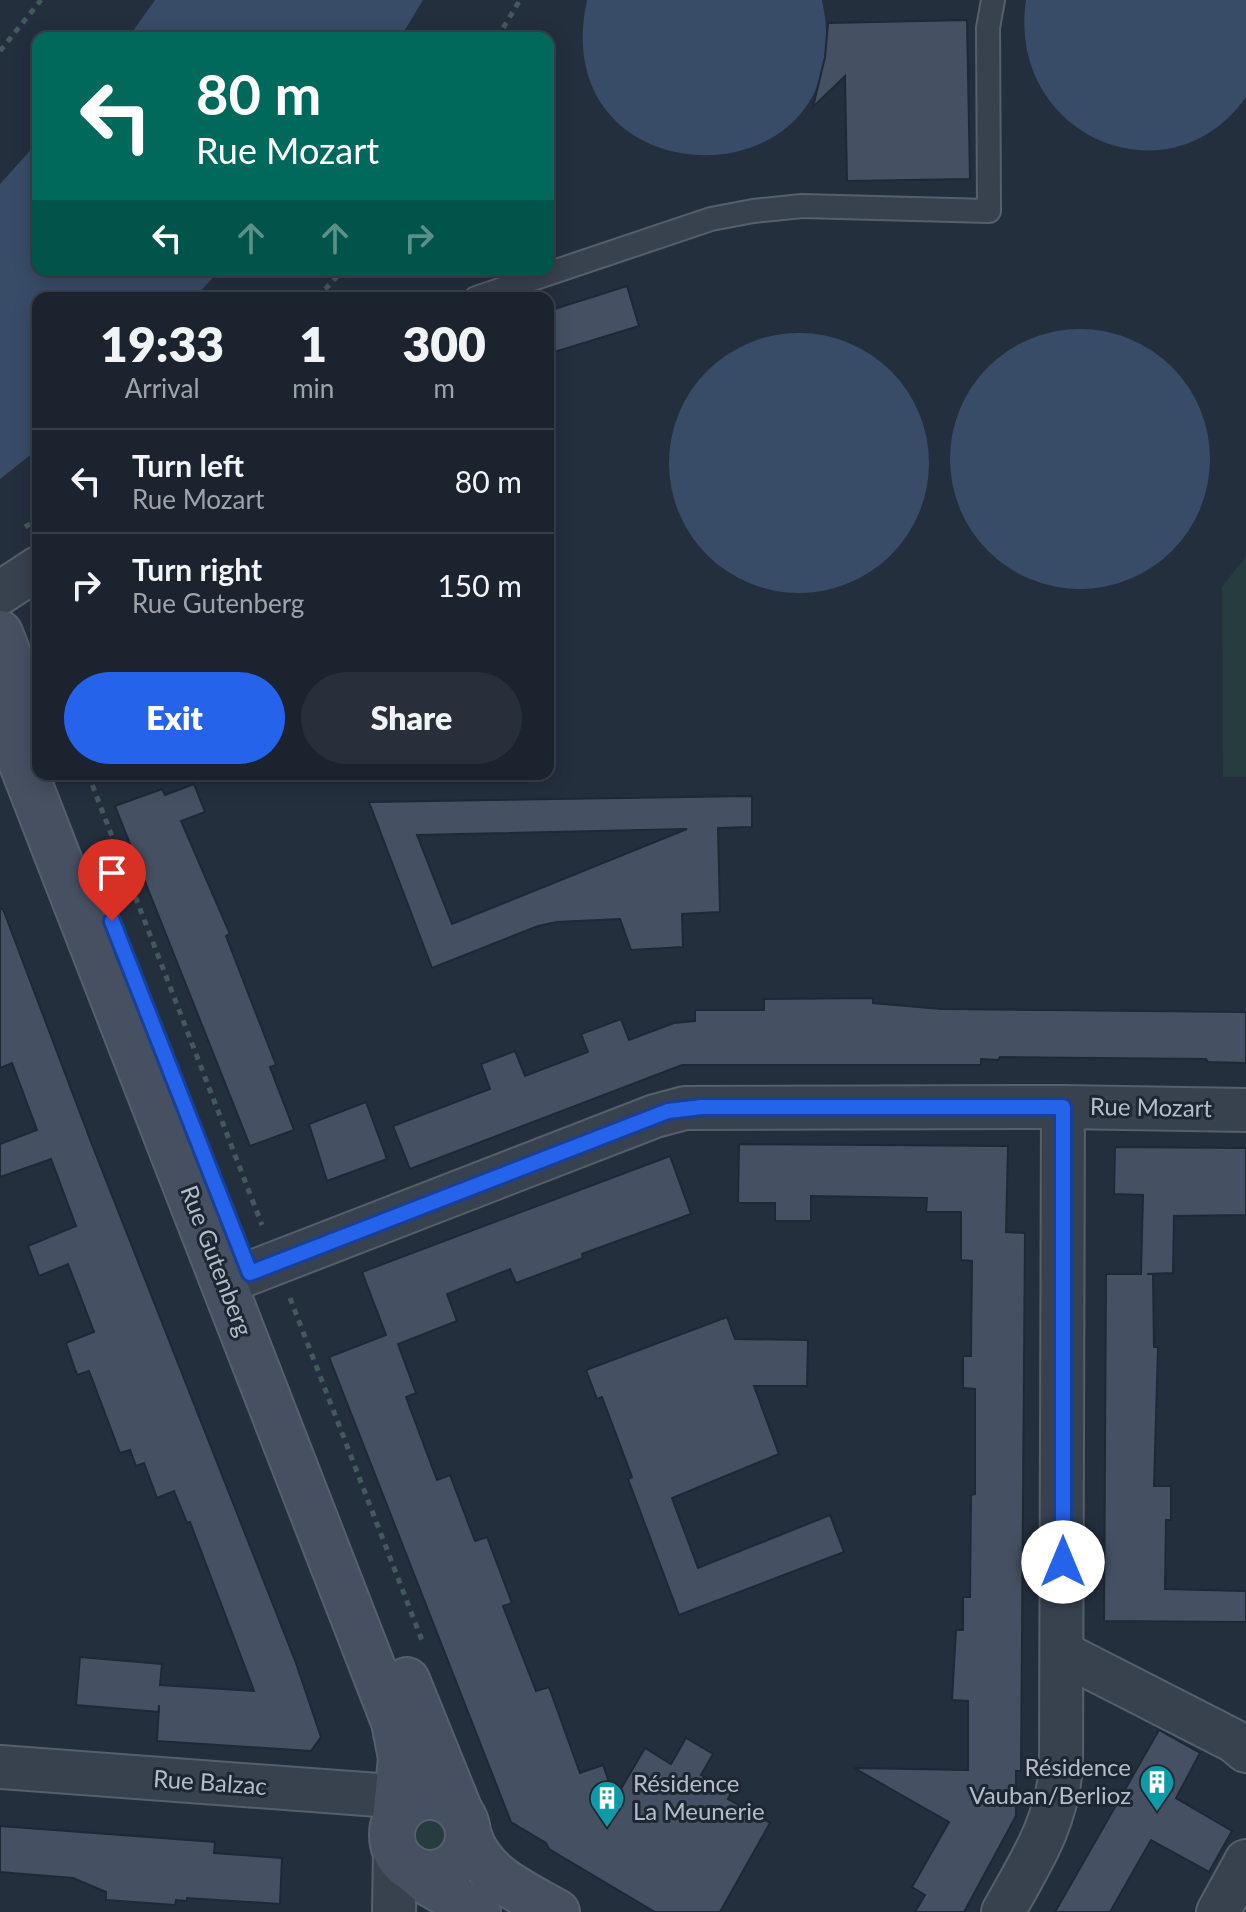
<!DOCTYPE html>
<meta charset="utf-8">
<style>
:root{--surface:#1b232e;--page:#282f3a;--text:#f1f3f6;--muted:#a0a4aa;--line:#39404a;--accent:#2563eb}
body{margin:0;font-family:Lato,sans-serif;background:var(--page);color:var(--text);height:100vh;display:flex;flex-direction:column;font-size:30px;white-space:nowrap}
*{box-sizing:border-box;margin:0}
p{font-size:26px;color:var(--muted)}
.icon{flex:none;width:44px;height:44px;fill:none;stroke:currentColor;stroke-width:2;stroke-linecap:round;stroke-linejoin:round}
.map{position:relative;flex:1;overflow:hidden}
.drawer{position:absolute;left:32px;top:292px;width:522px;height:488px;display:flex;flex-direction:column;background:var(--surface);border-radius:16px;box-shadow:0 4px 20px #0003,0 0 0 2px var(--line)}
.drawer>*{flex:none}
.hud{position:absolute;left:32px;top:32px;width:522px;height:244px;border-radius:16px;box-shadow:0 4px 20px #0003,0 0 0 2px var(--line);background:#00695c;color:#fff;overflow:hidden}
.pin{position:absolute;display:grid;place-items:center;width:68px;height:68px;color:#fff;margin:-82px -34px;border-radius:50% 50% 50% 0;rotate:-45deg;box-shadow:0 0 8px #0007}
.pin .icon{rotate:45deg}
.me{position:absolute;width:88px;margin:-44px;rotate:0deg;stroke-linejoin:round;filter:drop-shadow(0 0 6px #0008)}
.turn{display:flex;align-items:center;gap:28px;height:168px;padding:0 32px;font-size:36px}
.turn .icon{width:104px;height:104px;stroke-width:2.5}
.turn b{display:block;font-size:56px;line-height:68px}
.lanes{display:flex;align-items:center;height:76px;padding:0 32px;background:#0003;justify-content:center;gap:40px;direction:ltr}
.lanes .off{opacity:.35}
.eta{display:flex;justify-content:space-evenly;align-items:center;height:136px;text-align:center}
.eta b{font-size:48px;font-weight:800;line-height:56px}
.action{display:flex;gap:16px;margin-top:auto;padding:16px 32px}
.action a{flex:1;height:92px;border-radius:48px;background:var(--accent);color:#fff;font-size:32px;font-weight:800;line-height:92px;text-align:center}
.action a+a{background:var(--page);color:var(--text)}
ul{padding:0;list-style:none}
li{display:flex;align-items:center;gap:24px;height:104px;padding:0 32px;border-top:2px solid var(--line)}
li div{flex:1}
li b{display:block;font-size:30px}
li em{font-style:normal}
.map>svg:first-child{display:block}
.green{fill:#263c3f}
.water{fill:#394c67}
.building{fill:#455162;stroke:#1f2835;stroke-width:2;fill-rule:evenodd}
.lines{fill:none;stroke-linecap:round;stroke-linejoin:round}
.lane-casing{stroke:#565f6c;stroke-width:26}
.street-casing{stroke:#565f6c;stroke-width:46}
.secondary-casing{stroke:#565f6c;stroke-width:48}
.path{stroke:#44595c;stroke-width:5;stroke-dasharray:6 6;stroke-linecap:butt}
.lane{stroke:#38414e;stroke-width:22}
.street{stroke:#38414e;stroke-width:42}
.secondary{stroke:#465061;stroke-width:44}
.route-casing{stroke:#184099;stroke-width:20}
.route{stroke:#2563eb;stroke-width:14}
.labels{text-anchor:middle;stroke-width:6;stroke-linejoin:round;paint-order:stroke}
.street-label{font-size:24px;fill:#b4bcc9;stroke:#1d2633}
.poi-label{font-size:24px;fill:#b4bcc9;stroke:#1d2633;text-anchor:end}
</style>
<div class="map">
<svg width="1246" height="1912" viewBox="0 0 1246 1912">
<rect width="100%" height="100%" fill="#242f3e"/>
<!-- green -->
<g class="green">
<path d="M1246,556V777H1223L1222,587Z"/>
<circle cx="430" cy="1834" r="21"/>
</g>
<!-- water -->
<g class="water">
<path d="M155,0H423L400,38H128Z"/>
<path d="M587,0H822C867,208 542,206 587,0Z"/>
<path d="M1026,0H1246V97C1169,206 1006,136 1026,0Z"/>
<path d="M38,142V270H220L194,298H38V449L0,479V184Z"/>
<circle cx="1080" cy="459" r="130"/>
<circle cx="799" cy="463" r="130"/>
</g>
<!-- building -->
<g class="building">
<path d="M967,20L970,179L847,181L845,76L813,107L825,57L828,23Z"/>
<path d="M627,286L639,326L548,354V311Z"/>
<path d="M194,784L205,812L181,821L230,934L226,936L276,1065L270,1067L294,1130L250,1146L115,806L162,789L165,795Z"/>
<path d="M752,796V827L718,828L720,912L682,914L683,947L631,950L620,919L557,922L538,926L432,968L369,802ZM687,829L452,924L417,835L459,834Z"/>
<path d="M0,909H3L91,1142L296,1663L321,1737L311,1751L157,1741L159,1705V1712L76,1705L80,1657L162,1664L160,1685L254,1691L190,1522L187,1523L174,1491L157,1498L144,1463L136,1466L130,1450L120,1453L89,1371L77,1375L66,1343L94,1332L68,1264L39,1276L28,1246L76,1226L51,1159L0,1177V1144L37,1130L12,1063L0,1068Z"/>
<path d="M873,998V1003L941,1009L1246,1012V1063L1208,1062L1206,1059L1000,1057L998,1060L981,1059V1065H682L410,1169L393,1126L490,1089L481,1064L515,1051L525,1076L588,1052L581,1034L621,1019L629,1040L674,1023L695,1021V1010H764V999Z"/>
<path d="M366,1102L387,1159L327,1181L309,1124Z"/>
<path d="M739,1144L1008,1146L1006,1232L1025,1233L1021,1771H1016V1816L964,1912H915L925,1895L912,1887L949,1822L854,1768L968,1770V1701L952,1700L956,1630H963V1597H970L971,1495L975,1494V1389L963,1388V1356H971L972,1261L961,1260V1212H926L927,1198L811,1196V1221H775V1203H738Z"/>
<path d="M1115,1147L1246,1148V1215L1174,1216L1173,1273L1147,1274H1153L1154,1347H1158L1154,1486H1171V1520H1166L1165,1589L1246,1591V1622L1104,1621L1106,1274H1141L1143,1195L1114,1194Z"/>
<path d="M670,1156L691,1214L582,1254L583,1258L516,1283L510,1269L447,1294L457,1321L398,1344L416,1393L406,1397L437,1480L450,1475L475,1541L487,1537L512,1603L503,1606L536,1691L549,1687L580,1773L603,1765L615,1799L645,1748L671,1764L686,1738L713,1754L701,1775L731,1793L728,1799L770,1823L720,1912H655L549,1849L546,1843L511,1822L329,1357L386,1335L362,1272Z"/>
<path d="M727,1317L735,1339L808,1340L807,1386H754L779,1454L672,1498L698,1568L830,1515L844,1552L679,1615L628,1479L632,1477L602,1397L597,1399L586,1370Z"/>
<path d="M1159,1730L1200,1753L1176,1798L1232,1831L1209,1872L1151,1840L1110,1912H1055Z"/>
<path d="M0,1826L215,1842L214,1853L282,1858L280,1904L187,1898V1901L176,1900L175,1905L106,1900V1892L73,1878L0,1872Z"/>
</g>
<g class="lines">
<!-- lane casing -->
<g class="lane-casing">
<path id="lane" d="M476,298L711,219L753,211L802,206L989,211L988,28L993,0"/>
</g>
<!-- street casing -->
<g class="street-casing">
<g id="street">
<path d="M0,593L38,568"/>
<path d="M224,1283L655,1116L685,1108L1063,1107L1246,1110"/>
<path d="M1062,1653L1234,1741L1246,1751"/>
<path d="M0,1767L419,1798"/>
<path d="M394,1912L395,1850"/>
<path d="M1003,1912C1030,1863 1056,1825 1061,1768L1063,1107"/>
<path d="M1218,1912L1246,1861"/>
</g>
</g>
<!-- secondary casing -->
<g class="secondary-casing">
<g id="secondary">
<path d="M0,633L38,731"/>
<path d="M0,708L394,1722L401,1758L395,1820"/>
<path d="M407,1680L460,1811"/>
<circle cx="430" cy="1835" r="38"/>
<path d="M469,1836C483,1877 522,1892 557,1912"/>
<path d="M410,1867L430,1884L478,1912"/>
</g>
</g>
<!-- path -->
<g class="path">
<path d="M497,38L520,0"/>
<path d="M0,51L41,0"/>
<path d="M317,298L343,270"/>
<path d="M25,527L38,519"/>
<path d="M88,774L262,1225"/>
<path d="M290,1298L423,1643"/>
</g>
<!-- lane -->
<use href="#lane" class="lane"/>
<!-- street -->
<use href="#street" class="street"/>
<!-- secondary -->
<use href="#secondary" class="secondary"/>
</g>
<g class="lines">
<!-- route casing -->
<g class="route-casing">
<path id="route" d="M112,921L250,1273L668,1111L702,1107H1063V1562"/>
</g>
<!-- route -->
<use href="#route" class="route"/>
</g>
<!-- icons -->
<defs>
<g id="building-pin" transform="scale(1.8)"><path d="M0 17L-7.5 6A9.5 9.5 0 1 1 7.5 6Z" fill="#0f9aa8" stroke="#1d2633"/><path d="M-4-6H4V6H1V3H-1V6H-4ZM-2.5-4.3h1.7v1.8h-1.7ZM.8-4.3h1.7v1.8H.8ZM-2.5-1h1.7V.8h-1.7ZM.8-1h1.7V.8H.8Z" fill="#fff"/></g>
</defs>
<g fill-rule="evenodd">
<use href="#building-pin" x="1157" y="1782"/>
<use href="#building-pin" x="607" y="1798"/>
</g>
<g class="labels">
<!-- street labels -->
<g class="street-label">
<text transform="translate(1151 1108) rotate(1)" y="8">Rue Mozart</text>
<text transform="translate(216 1261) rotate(69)" y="8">Rue Gutenberg</text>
<text transform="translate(210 1783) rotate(4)" y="8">Rue Balzac</text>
</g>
<!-- poi labels -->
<g class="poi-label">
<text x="1131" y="1776">Résidence<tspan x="1131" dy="28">Vauban/Berlioz</tspan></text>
<text x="633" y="1792" text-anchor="start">Résidence<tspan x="633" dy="28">La Meunerie</tspan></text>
</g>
</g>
</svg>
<div class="pin" style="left:112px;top:921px;background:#d93025"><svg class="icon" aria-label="arrive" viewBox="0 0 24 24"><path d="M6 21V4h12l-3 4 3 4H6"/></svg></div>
<svg class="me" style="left:1063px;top:1562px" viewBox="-20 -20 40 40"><circle r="19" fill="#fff"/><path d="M0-13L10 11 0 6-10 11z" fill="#2563eb"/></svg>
<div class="hud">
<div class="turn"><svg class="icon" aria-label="left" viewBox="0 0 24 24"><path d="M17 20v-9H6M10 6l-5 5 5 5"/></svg><div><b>80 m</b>Rue Mozart</div></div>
<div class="lanes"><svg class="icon" aria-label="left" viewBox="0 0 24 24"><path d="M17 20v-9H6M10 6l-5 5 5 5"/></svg><svg class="icon off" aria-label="ahead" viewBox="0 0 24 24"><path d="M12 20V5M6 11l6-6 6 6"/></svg><svg class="icon off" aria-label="ahead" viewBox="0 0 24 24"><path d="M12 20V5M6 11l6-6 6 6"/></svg><svg class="icon off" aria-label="right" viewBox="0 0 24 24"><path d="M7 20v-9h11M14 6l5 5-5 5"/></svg></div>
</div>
<section class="drawer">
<div class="eta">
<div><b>19:33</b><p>Arrival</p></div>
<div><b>1</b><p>min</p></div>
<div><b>300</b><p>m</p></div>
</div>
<ul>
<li><svg class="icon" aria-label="left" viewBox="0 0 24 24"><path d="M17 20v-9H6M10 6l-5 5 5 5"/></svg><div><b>Turn left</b><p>Rue Mozart</p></div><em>80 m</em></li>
<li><svg class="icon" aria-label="right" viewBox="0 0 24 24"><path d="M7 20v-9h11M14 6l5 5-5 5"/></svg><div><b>Turn right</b><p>Rue Gutenberg</p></div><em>150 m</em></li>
</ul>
<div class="action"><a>Exit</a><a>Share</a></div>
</section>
</div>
